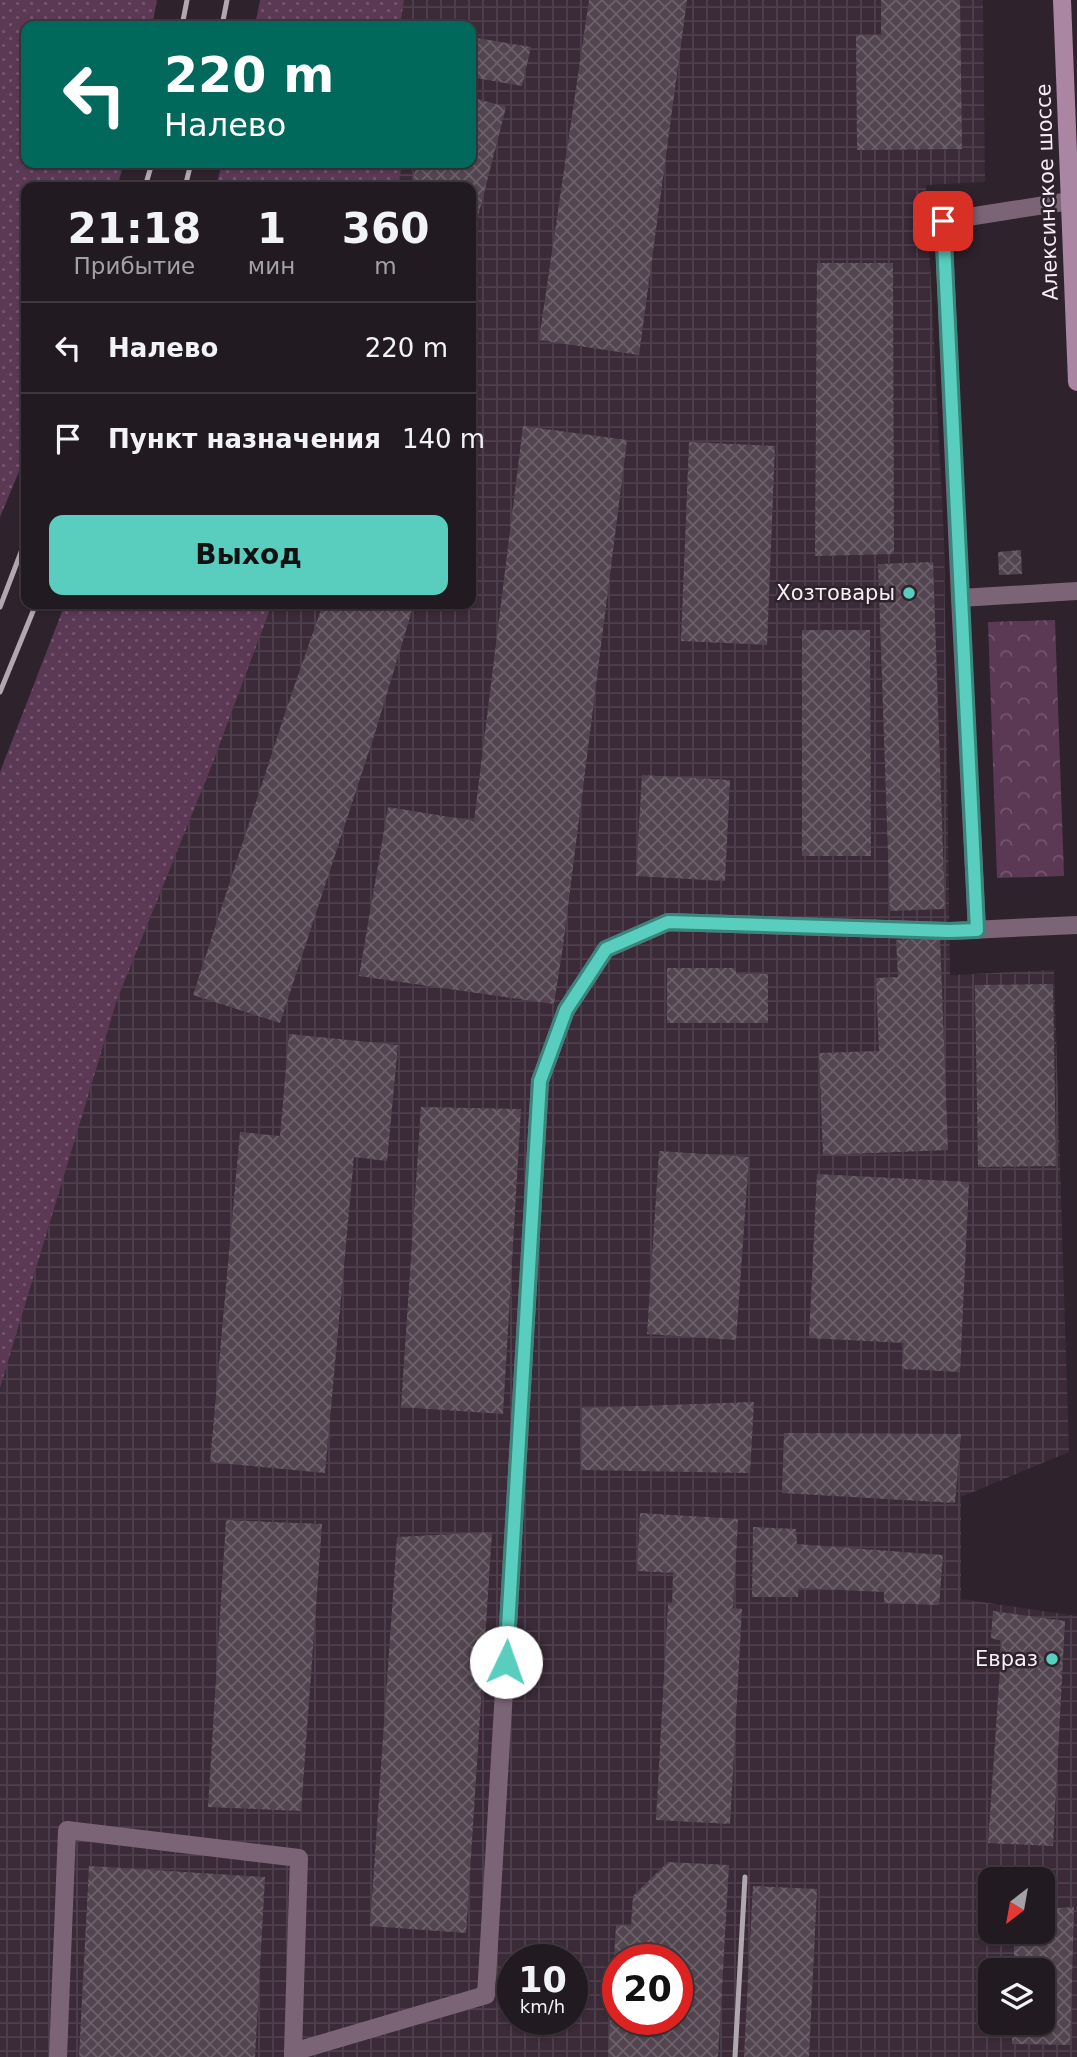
<!DOCTYPE html>
<html lang="ru">
<meta charset="utf-8">
<style>
:root{--surface:#221a21;--page:#2a232a;--text:#f1f3f6;--muted:#a2a1a5;--line:#3f383f;--accent:#59cebe}
body{margin:0;font-family:"DejaVu Sans",sans-serif;background:var(--page);color:var(--text);height:100vh;display:flex;flex-direction:column;font-size:26px;white-space:nowrap}
*{box-sizing:border-box;margin:0}
p{font-size:23px;color:var(--muted)}
.icon{flex:none;width:38px;height:38px;fill:none;stroke:currentColor;stroke-width:2;stroke-linecap:round;stroke-linejoin:round}
.map{position:relative;flex:1;overflow:hidden}
.side{position:absolute;left:21px;top:182px;width:455px;height:427px;display:flex;flex-direction:column;background:var(--surface);border-radius:14px;box-shadow:0 2px 5px #0004,0 0 0 2px var(--line)}
.side>*{flex:none}
.guide{position:absolute;left:21px;top:21px;width:455px;height:147px;border-radius:14px;box-shadow:0 2px 5px #0004,0 0 0 2px var(--line);background:#00695c;color:#fff;overflow:hidden}
.needle{width:46px;rotate:211deg}
.controls{position:absolute;left:978px;top:1867px;display:grid;gap:14px}
.controls a{display:grid;place-items:center;width:77px;height:77px;border-radius:14px;background:var(--surface);box-shadow:0 2px 5px #0004,0 0 0 2px var(--line);font-size:35px}
.speed{position:absolute;left:497px;top:1944px;display:flex;gap:14px;font-size:35px;font-weight:700;text-align:center}
.speed>*{display:grid;place-content:center;width:91px;height:91px;border-radius:50%;background:var(--surface);box-shadow:0 2px 5px #0004,0 0 0 2px var(--line);line-height:1}
.speed small{font-size:18px;font-weight:400}
.speed .limit{border:10px solid #d22;background:#fff;color:#111}
.pin{position:absolute;display:grid;place-items:center;width:60px;height:60px;color:#fff;margin:-30px;border-radius:14px;box-shadow:0 4px 10px #0006}
.me{position:absolute;width:77px;margin:-38px;rotate:3deg;stroke-linejoin:round;filter:drop-shadow(0 0 5px #0008)}
.turn{display:flex;align-items:center;gap:24px;height:147px;padding:0 28px;font-size:32px}
.turn .icon{width:91px;height:91px;stroke-width:2.5}
.turn b{display:block;font-size:49px;line-height:60px}
.eta{display:flex;justify-content:space-evenly;align-items:center;height:119px;text-align:center}
.eta b{font-size:42px;font-weight:600;line-height:49px}
.action{display:flex;gap:14px;margin-top:auto;padding:14px 28px}
.action a{flex:1;height:80px;border-radius:14px;background:var(--accent);color:#111;font-size:28px;font-weight:600;line-height:80px;text-align:center}
ul{padding:0;list-style:none}
li{display:flex;align-items:center;gap:21px;height:91px;padding:0 28px;border-top:2px solid var(--line)}
li div{flex:1}
li b{display:block;font-size:26px}
li em{font-style:normal}
.map>svg:first-child{display:block}
.industrial{fill:url(#industrial-grid);fill-rule:evenodd}
.grass{fill:url(#grass-dots)}
.forest{fill:url(#forest-crowns)}
.building{fill:url(#building-cross-hatch);fill-rule:evenodd}
.lines{fill:none;stroke-linecap:round;stroke-linejoin:round}
.lane{stroke:#7b6476;stroke-width:18}
.secondary{stroke:#aa86a3;stroke-width:18}
.rail{stroke:#b0a7af;stroke-width:5}
.route-casing{stroke:#3a867c;stroke-width:18}
.route{stroke:#59cebe;stroke-width:12}
.poi-dot{fill:#59cebe;stroke:#2e222c;stroke-width:2.5}
.labels{text-anchor:middle;stroke-width:5;stroke-linejoin:round;paint-order:stroke}
.street-label{font-size:21px;fill:#f7eff6;stroke:#2e222c}
.poi-label{font-size:21px;fill:#f7eff6;stroke:#2e222c;text-anchor:end}
</style>
<div class="map">
<svg width="1077" height="2057" viewBox="0 0 1077 2057">
<defs>
<pattern id="industrial-grid" width="8" height="8" patternUnits="userSpaceOnUse" patternTransform="scale(1.75)"><rect width="8" height="8" fill="#3b2a38"/><path d="M0 4h8M4 0v8" fill="none" stroke="#4e3f4c"/></pattern>
<pattern id="grass-dots" width="8" height="8" patternUnits="userSpaceOnUse" patternTransform="scale(1.75)"><rect width="8" height="8" fill="#5b3955"/><path d="M2 2h.1M6 6h.1" fill="none" stroke="#73566e" stroke-width="1.8" stroke-linecap="round"/></pattern>
<pattern id="forest-crowns" width="20" height="18" patternUnits="userSpaceOnUse" patternTransform="scale(1.75)"><rect width="20" height="18" fill="#5b3955"/><path d="M2 6a3 3 0 1 1 6 0M12 15a3 3 0 1 1 6 0" fill="none" stroke="#73566e"/></pattern>
<pattern id="building-cross-hatch" width="8" height="8" patternUnits="userSpaceOnUse" patternTransform="scale(1.75)"><rect width="8" height="8" fill="#524550"/><path d="M0 0l8 8M0 8l8-8" fill="none" stroke="#6c606a"/></pattern>
</defs>
<rect width="100%" height="100%" fill="#2e222c"/>
<!-- industrial -->
<path class="industrial" d="M404,0H983L985,182L926,185L944,539L950,975L1054,970L1069,1452L961,1497V1599L1077,1616V2057H0V1388L117,1000L212,765L272,604H471V187H397L403,163H471V26H400ZM990,1880H1043V1932H990ZM513,1960H572V2020H513ZM618,1960H677V2020H618ZM990,1970H1043V2023H990Z"/>
<!-- grass -->
<g class="grass">
<path d="M0,0H157L152,26H26V163H124L117,187H26V455L0,517Z"/>
<path d="M260,0H404L400,26H255Z"/>
<path d="M222,163H403L397,187H216Z"/>
<path d="M65,604H272L212,765L117,1000L0,1388V772Z"/>
</g>
<!-- forest -->
<path class="forest" d="M1055,620L1064,876L997,878L988,622Z"/>
<!-- building -->
<g class="building">
<path d="M589,0H687L639,355L539,340Z"/>
<path d="M881,0H960L962,149L857,150L856,35H881Z"/>
<path d="M471,37L531,47L522,86L471,77Z"/>
<path d="M471,97L506,107L472,240L471,187H411L417,163H471Z"/>
<path d="M817,263H893L894,554L815,556Z"/>
<path d="M523,426L627,440L563,946L554,1004L359,976L388,807L474,821Z"/>
<path d="M689,442L775,446L767,645L681,641Z"/>
<path d="M1021,550L1022,574L999,575L998,552Z"/>
<path d="M933,562L945,909L890,911L878,564Z"/>
<path d="M323,604H414L374,736L280,1023L193,995L287,707Z"/>
<path d="M802,630H870L871,856H802Z"/>
<path d="M642,775L730,780L725,881L636,876Z"/>
<path d="M940,938L948,1150L823,1155L819,1053L879,1051L876,978L898,977L896,940Z"/>
<path d="M667,968H736V974H768V1023H667Z"/>
<path d="M1053,984L1056,1166L978,1167L975,985Z"/>
<path d="M289,1034L398,1045L387,1161L354,1157L325,1473L210,1462L240,1132L280,1136Z"/>
<path d="M421,1107L521,1109L503,1414L401,1407Z"/>
<path d="M659,1151L749,1157L736,1340L647,1334Z"/>
<path d="M817,1174L969,1182L960,1372L902,1369L904,1343L809,1338Z"/>
<path d="M754,1402L750,1473L581,1470L582,1408Z"/>
<path d="M784,1433L961,1434L955,1503L782,1493Z"/>
<path d="M640,1513L738,1519L733,1608L742,1609L730,1824L656,1820L668,1604H672L673,1573L637,1571Z"/>
<path d="M226,1520L322,1524L301,1811L208,1807Z"/>
<path d="M753,1527L796,1529L797,1544L943,1555L939,1605L884,1603V1592L799,1588L798,1597H752Z"/>
<path d="M492,1532L466,1933L370,1926L397,1537Z"/>
<path d="M993,1611L1065,1621L1053,1846L988,1843L1002,1641L991,1638Z"/>
<path d="M668,1862L729,1865L718,2057H608L616,1925L631,1926L633,1896ZM618,1960H677V2020H618Z"/>
<path d="M89,1866L265,1877L255,2057H79Z"/>
<path d="M753,1886L817,1889L809,2057H744Z"/>
<path d="M1074,1907L1070,2045L1012,2044V2023H1043V1970H1014V1932H1043V1909Z"/>
</g>
<g class="lines">
<!-- lane -->
<g class="lane">
<path d="M960,598L943,221L1070,201"/>
<path d="M977,930L960,598L1077,591"/>
<path d="M58,2057L67,1830L299,1858L293,2052"/>
<path d="M293,2057V2052L486,1995L540,1081L566,1010L606,949L668,922L949,931L1077,925"/>
</g>
<!-- secondary -->
<path class="secondary" d="M1062,0L1077,382"/>
<!-- rail -->
<g class="rail">
<path d="M182,26L187,0"/>
<path d="M222,26L227,0"/>
<path d="M145,187L152,163"/>
<path d="M185,187L191,163"/>
<path d="M0,607L26,539"/>
<path d="M0,692L36,604"/>
<path d="M735,2057L745,1877"/>
</g>
</g>
<g class="lines">
<!-- route casing -->
<g class="route-casing">
<path id="route" d="M506,1662L540,1081L566,1010L606,949L668,922L949,931L977,930L943,221"/>
</g>
<!-- route -->
<use href="#route" class="route"/>
</g>
<!-- markers -->
<g class="poi-dot">
<circle cx="909" cy="593" r="7"/>
<circle cx="1052" cy="1659" r="7"/>
</g>
<g class="labels">
<!-- street labels -->
<g class="street-label">
<text transform="translate(1047 192) rotate(-92)" y="7">Алексинское шоссе</text>
</g>
<!-- poi labels -->
<g class="poi-label">
<text x="895" y="600">Хозтовары</text>
<text x="1038" y="1666">Евраз</text>
</g>
</g>
</svg>
<div class="controls">
<a><svg class="needle" viewBox="-14 -14 28 28"><path d="M0-13l5 13h-10z" fill="#e53935"/><path d="M0 13l5-13h-10z" fill="#a2a1a5"/></svg></a>
<a><svg class="icon" aria-label="layers" viewBox="0 0 24 24"><path d="M12 4l9 5-9 5-9-5zM3 14l9 5 9-5"/></svg></a>
</div>
<div class="speed"><div>10<small>km/h</small></div><div class="limit">20</div></div>
<div class="pin" style="left:943px;top:221px;background:#d93025"><svg class="icon" aria-label="arrive" viewBox="0 0 24 24"><path d="M6 21V4h12l-3 4 3 4H6"/></svg></div>
<svg class="me" style="left:506px;top:1662px" viewBox="-20 -20 40 40"><circle r="19" fill="#fff"/><path d="M0-13L10 11 0 6-10 11z" fill="#59cebe"/></svg>
<div class="guide">
<div class="turn"><svg class="icon" aria-label="left" viewBox="0 0 24 24"><path d="M17 20v-9H6M10 6l-5 5 5 5"/></svg><div><b>220 m</b>Налево</div></div>
</div>
<section class="side">
<div class="eta">
<div><b>21:18</b><p>Прибытие</p></div>
<div><b>1</b><p>мин</p></div>
<div><b>360</b><p>m</p></div>
</div>
<ul>
<li><svg class="icon" aria-label="left" viewBox="0 0 24 24"><path d="M17 20v-9H6M10 6l-5 5 5 5"/></svg><div><b>Налево</b></div><em>220 m</em></li>
<li><svg class="icon" aria-label="arrive" viewBox="0 0 24 24"><path d="M6 21V4h12l-3 4 3 4H6"/></svg><div><b>Пункт назначения</b></div><em>140 m</em></li>
</ul>
<div class="action"><a>Выход</a></div>
</section>
</div>
